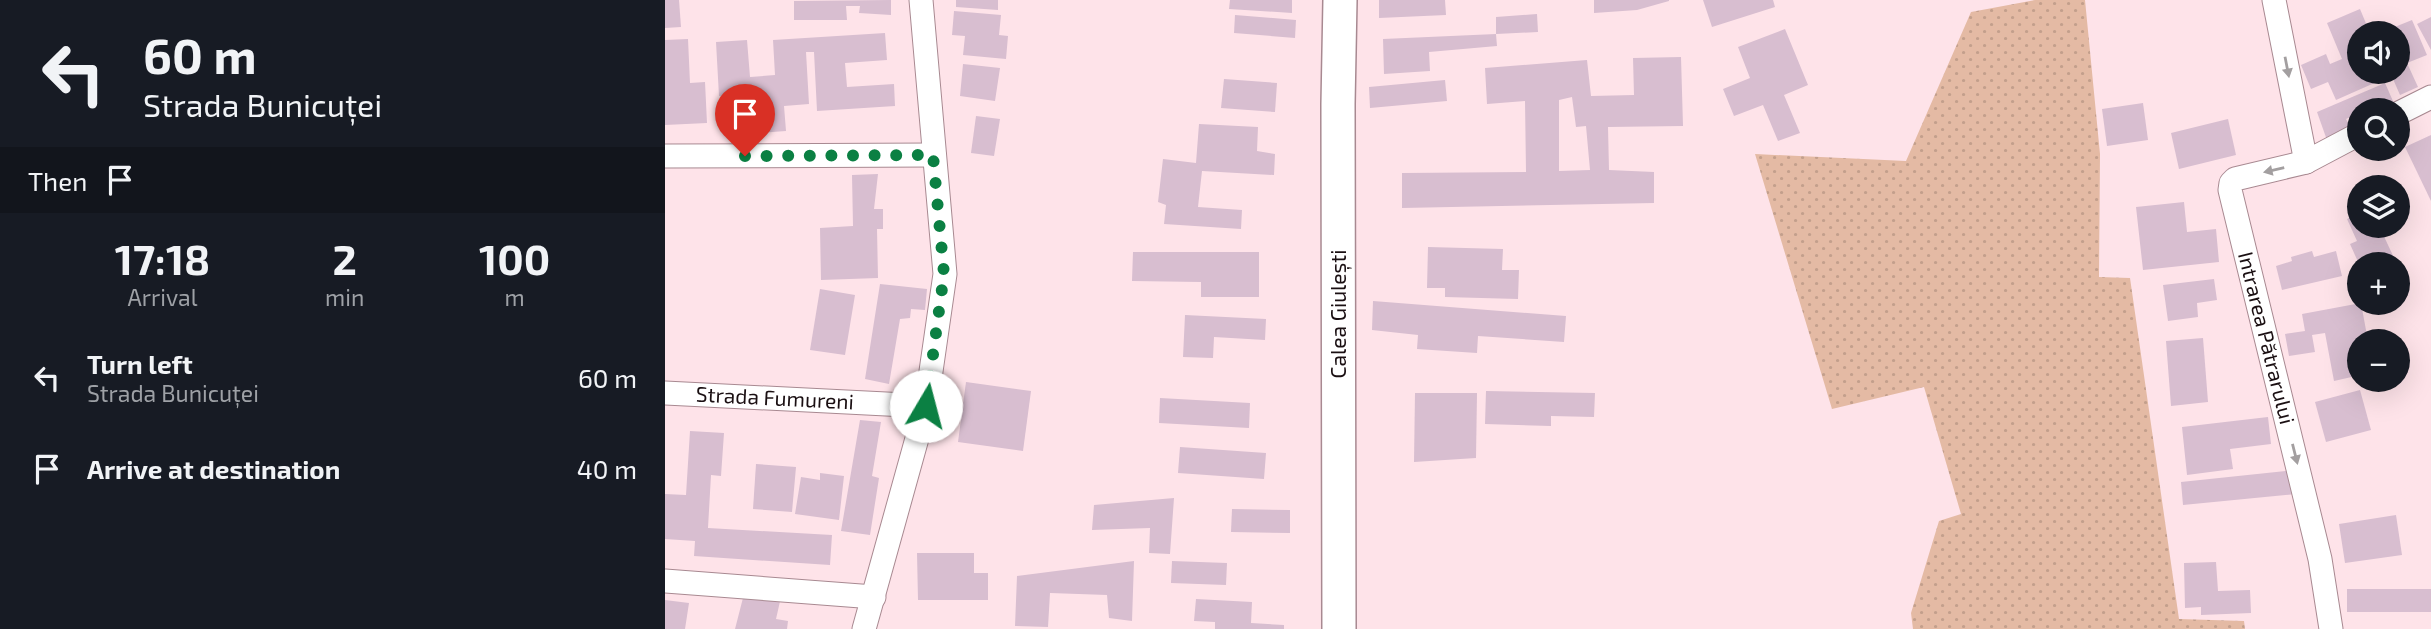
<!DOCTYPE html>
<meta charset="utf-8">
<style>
:root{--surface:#171b24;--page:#242831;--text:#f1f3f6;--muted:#9ea1a6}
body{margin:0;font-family:"Exo 2",sans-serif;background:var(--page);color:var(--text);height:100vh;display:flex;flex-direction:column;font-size:26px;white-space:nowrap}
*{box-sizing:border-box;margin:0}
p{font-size:23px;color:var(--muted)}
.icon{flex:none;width:38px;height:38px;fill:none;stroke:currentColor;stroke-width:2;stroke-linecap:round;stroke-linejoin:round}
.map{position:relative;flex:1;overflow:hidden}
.details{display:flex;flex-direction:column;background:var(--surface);width:665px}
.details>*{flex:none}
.top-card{background:#171b24;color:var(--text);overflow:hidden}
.fabs{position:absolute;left:1682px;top:21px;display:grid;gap:14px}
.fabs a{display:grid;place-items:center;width:63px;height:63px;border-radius:50%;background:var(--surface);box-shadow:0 7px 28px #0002;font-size:35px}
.pin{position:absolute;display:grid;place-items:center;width:60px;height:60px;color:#fff;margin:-72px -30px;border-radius:50% 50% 50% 0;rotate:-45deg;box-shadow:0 0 7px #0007}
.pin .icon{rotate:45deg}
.me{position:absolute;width:77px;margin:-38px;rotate:8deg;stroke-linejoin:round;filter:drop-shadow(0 0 5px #0008)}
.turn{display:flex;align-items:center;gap:24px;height:147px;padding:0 28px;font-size:32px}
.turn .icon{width:91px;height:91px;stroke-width:2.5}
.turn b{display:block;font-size:49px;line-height:60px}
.then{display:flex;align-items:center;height:66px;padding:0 28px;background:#0003;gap:14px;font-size:26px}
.eta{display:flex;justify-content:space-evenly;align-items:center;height:119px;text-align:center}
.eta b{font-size:42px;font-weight:700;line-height:49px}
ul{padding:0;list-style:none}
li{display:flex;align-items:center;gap:21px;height:91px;padding:0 28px}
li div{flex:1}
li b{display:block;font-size:26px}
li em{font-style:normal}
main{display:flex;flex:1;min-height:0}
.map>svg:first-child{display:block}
.grass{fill:url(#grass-dots)}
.building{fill:#d8bed0;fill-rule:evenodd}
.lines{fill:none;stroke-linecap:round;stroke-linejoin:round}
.street-casing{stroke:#a88991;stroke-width:25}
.secondary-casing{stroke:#a88991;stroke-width:36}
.street{stroke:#fff;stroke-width:23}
.secondary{stroke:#fff;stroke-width:33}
.oneway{fill:#a39fa0}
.route{stroke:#0b8043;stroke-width:12;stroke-dasharray:0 21.6}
.labels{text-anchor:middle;stroke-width:5;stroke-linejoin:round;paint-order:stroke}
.street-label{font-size:21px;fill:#1a0f12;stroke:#fff}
</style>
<main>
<section class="details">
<div class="top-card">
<div class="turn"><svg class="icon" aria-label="left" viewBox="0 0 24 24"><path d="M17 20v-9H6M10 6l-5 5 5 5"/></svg><div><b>60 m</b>Strada Bunicuței</div></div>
<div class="then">Then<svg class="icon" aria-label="arrive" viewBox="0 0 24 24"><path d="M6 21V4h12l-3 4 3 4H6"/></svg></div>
</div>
<div class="eta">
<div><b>17:18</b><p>Arrival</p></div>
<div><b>2</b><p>min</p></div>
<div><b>100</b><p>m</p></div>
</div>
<ul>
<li><svg class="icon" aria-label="left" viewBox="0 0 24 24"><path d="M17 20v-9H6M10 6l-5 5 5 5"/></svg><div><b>Turn left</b><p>Strada Bunicuței</p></div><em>60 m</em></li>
<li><svg class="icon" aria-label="arrive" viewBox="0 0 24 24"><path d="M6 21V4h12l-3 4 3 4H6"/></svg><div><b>Arrive at destination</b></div><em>40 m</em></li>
</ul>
</section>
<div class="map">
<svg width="1766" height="629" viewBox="0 0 1766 629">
<defs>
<pattern id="grass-dots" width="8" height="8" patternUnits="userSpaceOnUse" patternTransform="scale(1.75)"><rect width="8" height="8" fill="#e4baa4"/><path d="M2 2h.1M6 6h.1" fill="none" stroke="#c39f8c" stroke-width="1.8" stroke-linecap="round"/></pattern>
</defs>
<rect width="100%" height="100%" fill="#fee3e9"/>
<!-- grass -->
<path class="grass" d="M1370,0H1420L1435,154L1434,277L1465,278L1514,619L1579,621L1580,629H1248L1246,613L1274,521L1296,514L1259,387L1167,409L1090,154L1241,161L1306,12Z"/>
<!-- building -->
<g class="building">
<path d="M0,0H14L16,27L0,28Z"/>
<path d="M226,0V15L194,13L195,6H181L182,20H129V1Z"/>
<path d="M291,0H333V10L291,7Z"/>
<path d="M565,0H627V13L564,9Z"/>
<path d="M714,0H780L781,15L714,18Z"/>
<path d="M929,0H1004V1L972,10L929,13Z"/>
<path d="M1038,0H1108L1110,7L1047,27Z"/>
<path d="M1695,9L1705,33H1694V72H1721L1723,77L1671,100L1663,82L1646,89L1636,65L1661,54L1665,64L1677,59L1662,23Z"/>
<path d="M289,11L336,15L334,35L343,36L341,59L298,55L300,36L287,35Z"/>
<path d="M872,14L873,32L831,34V17Z"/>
<path d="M570,15L631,20L630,38L569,33Z"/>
<path d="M1766,17V50L1752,24Z"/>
<path d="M1747,20L1762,55L1742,63L1753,87L1735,95L1725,72H1732V33H1715Z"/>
<path d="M1120,29L1143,85L1119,95L1135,133L1113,141L1098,105L1069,116L1058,89L1085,78L1073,47Z"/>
<path d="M220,33L222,60L180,63L182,87L229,84L230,106L152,111L149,52H141L144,104L119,106L121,131L93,133L91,94L54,96L51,42L82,40L85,77L110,75L108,40Z"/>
<path d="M831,34L832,46L764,52L765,71L719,74L718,39Z"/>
<path d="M23,39L25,83L40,82L42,123L0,125V40Z"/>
<path d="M1016,57L1018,126L943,127L944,170L989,172V203L737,208V173L861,172L860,101L822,104L820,68L922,60L926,96L969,95L968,58ZM907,97L911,127L921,126L925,170L894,171V100Z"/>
<path d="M298,64L335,68L330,101L295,96Z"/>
<path d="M559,79L612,83L610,112L556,108Z"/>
<path d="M780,80L782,101L705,108L704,87Z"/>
<path d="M1720,83L1731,108L1715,110L1713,105L1694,110V113L1681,119L1687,130L1663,143L1652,112Z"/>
<path d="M1478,103L1483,140L1442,146L1437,109Z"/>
<path d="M311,116L335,119L329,156L306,153Z"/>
<path d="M1563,119L1571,155L1514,169L1506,133Z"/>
<path d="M534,124L593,127L592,151L610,154L609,175L537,171L533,207L577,210L576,229L499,224L501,205L493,202L498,159L531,163Z"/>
<path d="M1766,135V201L1740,147Z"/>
<path d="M213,174L209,209H218V229H212L213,278L156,280L155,228L188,226L187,175Z"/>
<path d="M1519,202L1522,232L1551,229L1554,262L1478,270L1471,207Z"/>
<path d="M1694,213V226H1714L1732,264H1694L1685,244L1692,241L1682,219Z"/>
<path d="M763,247L838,249L837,270H854L853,299L780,297V288H762Z"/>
<path d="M1647,251L1649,257L1671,251L1677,276L1617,290L1611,266L1627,261L1626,257Z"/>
<path d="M468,252H594V297H536V282L467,281Z"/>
<path d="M1549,279L1552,300L1532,303L1533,317L1503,321L1498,285Z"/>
<path d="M215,284L262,289L260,310L246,309L245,318L235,319L224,384L200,379Z"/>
<path d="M155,289L190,295L180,355L145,350Z"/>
<path d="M708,301L901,316L899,342L813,336L812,353L752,349L753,335L707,330Z"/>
<path d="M1696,303L1703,341H1694V383L1691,376L1669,381L1660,333L1647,335L1650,352L1624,356L1620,334L1640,331L1637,314Z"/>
<path d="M520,315L601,319L600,340L549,337L548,358L518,357Z"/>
<path d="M1538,338L1543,402L1506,406L1501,341Z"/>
<path d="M301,382L366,391L358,451L293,442Z"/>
<path d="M1695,390L1706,430L1661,442L1650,402Z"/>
<path d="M821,391L930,393L929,417L886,416V426L820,424Z"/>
<path d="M750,393H812L811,458L749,462Z"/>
<path d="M495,398L585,403L584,428L494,423Z"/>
<path d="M1603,417L1606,444L1565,449L1568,469L1522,475L1517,427Z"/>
<path d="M195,420L216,422L207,476L214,478L205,535L176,531Z"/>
<path d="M25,431L59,433L56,476L46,475L43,528L167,535L165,565L29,556L30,541L0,539V494L21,495Z"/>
<path d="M515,447L601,453L599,479L513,473Z"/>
<path d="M91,464L131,467L127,512L88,509Z"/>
<path d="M1629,470L1631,494L1518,505L1516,482Z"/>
<path d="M155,473L179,476L174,520L130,514L136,477L155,480Z"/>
<path d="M509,498L505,554L484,553L485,528L427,530L429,505Z"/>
<path d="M567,509L625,510V533L566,532Z"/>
<path d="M1731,515L1737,555L1680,563L1674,524Z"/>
<path d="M252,553H309V573H323V600H253Z"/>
<path d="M469,561L467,621L444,618L442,595L385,593L383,627L350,626L352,576Z"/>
<path d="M507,561L562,563L561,585L506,583Z"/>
<path d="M1551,562L1553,591L1585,590L1586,613L1536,615V607L1520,608L1519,563Z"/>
<rect x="1682" y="589" width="84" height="23"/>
<path d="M79,594L116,597L111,619L123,621L122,629H70Z"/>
<path d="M531,599L587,602L586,623L619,625V629H550V622L529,621Z"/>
<path d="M0,600L24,603L20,629H0Z"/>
</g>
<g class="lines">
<!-- street casing -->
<g class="street-casing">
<g id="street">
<path d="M1609,0L1641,162"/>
<path d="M1732,114L1766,97"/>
<path d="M0,156L269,155"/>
<path id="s1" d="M0,393L261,406"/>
<path d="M0,581L209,597"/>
<path d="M199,629L261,406L280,274L256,0"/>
<path d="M1666,629L1655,559L1565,190L1566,183L1570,179L1641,162L1694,134"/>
</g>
</g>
<!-- secondary casing -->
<g class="secondary-casing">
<path id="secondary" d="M674,629L673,104L675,0"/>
</g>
<!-- street -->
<use href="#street" class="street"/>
<!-- secondary -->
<use href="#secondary" class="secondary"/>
</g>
<!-- one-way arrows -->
<defs><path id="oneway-solid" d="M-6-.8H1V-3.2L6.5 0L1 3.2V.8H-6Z" transform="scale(1.75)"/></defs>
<g class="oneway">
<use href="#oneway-solid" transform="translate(1622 67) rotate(79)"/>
<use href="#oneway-solid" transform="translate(1609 170) rotate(167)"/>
<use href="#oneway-solid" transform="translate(1630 454) rotate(76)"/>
</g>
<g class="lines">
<!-- route -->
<path class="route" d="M80,156L268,155L279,274L261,406"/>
</g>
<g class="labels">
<!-- street labels -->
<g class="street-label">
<text transform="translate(674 314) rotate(-90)" y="7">Calea Giulești</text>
<text transform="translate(1601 338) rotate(76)" y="7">Intrarea Pătrarului</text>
<text dy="7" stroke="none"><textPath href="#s1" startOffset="110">Strada Fumureni</textPath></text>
</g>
</g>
</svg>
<div class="fabs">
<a><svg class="icon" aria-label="sound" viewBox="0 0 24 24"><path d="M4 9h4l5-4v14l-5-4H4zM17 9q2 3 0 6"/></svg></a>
<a><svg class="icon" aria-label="search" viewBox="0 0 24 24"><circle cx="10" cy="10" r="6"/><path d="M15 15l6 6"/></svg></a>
<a><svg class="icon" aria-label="layers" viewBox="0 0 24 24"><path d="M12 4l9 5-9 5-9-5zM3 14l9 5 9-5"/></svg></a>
<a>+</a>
<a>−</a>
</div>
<div class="pin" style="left:80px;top:156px;background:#d93025"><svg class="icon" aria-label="arrive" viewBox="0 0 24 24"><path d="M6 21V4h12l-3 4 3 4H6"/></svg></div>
<svg class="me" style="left:261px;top:406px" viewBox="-20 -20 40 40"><circle r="19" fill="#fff"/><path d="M0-13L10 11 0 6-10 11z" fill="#0b8043"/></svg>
</div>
</main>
